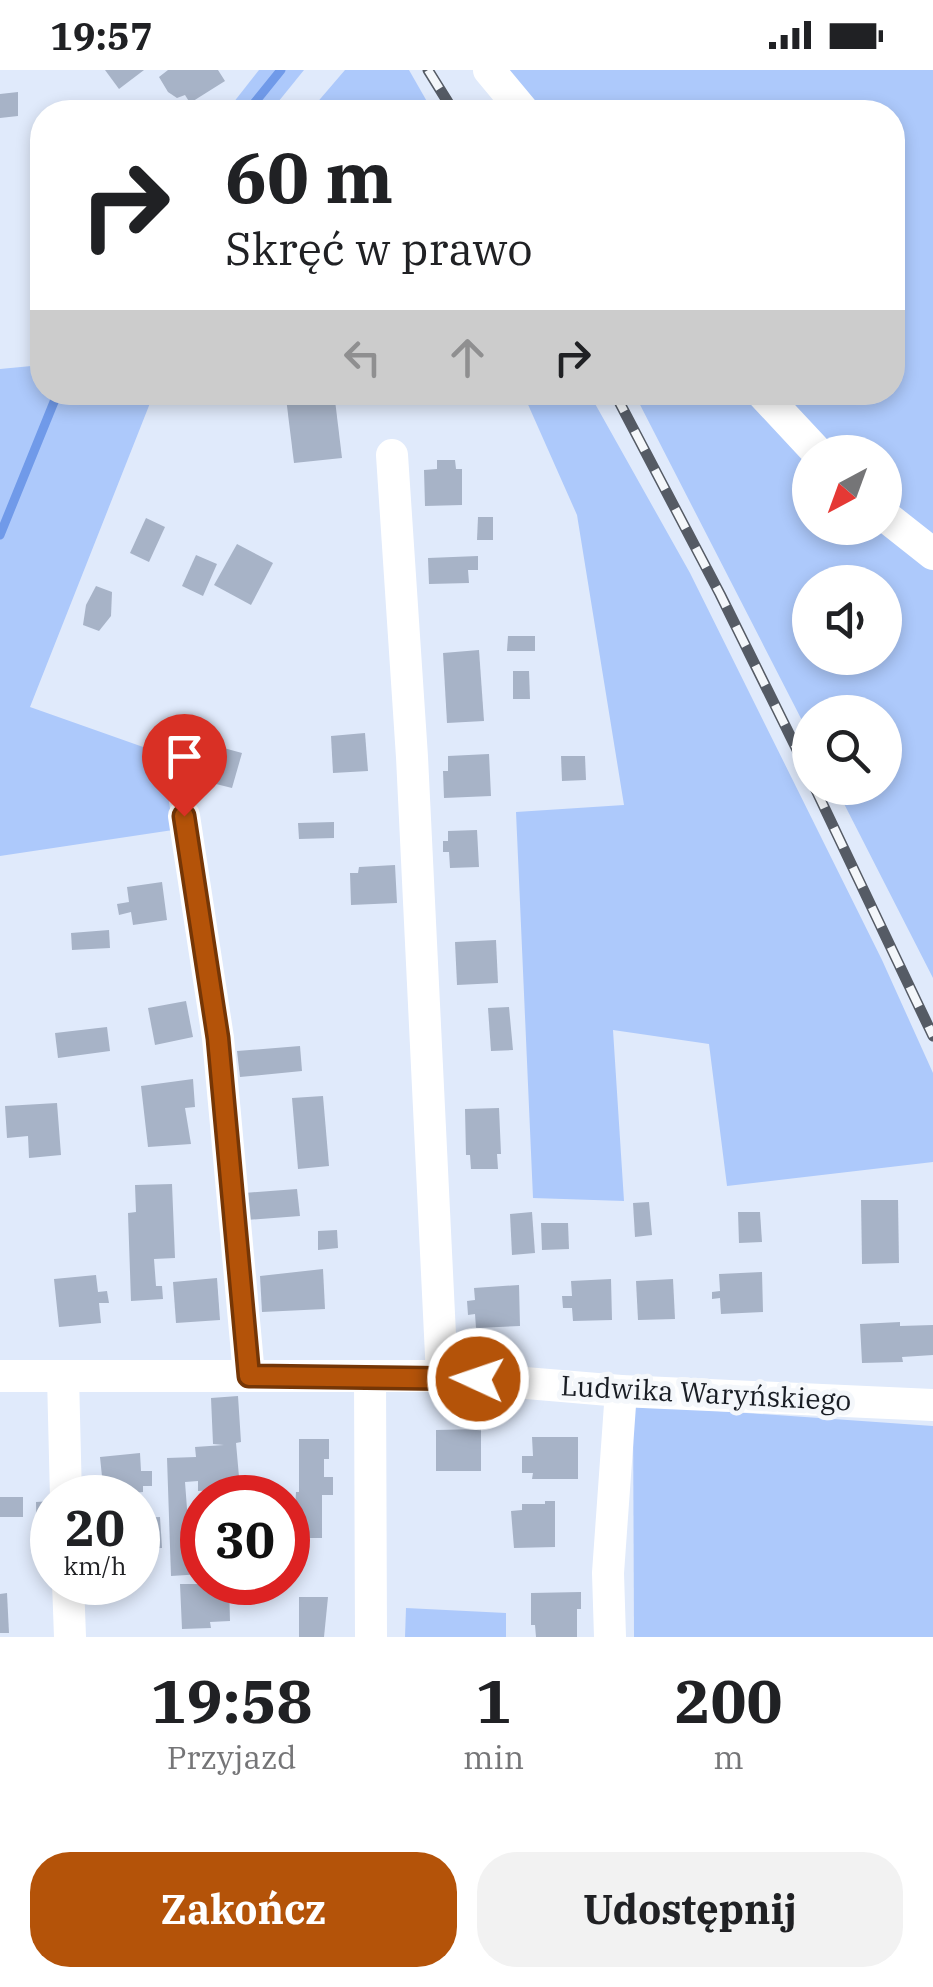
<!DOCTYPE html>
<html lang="pl">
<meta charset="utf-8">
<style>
:root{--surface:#fff;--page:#f2f2f2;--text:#202124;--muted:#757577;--accent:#b45309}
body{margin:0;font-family:"IBM Plex Serif",serif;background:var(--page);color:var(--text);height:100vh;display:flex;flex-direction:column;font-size:38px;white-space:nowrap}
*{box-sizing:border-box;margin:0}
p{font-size:32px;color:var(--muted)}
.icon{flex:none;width:55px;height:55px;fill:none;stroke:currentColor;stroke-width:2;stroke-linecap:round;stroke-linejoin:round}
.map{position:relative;height:1567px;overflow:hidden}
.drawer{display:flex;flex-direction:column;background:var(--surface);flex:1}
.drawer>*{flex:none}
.guide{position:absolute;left:30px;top:30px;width:875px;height:305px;border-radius:40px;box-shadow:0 5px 15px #0003;background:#fff;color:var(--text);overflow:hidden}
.needle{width:65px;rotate:221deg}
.fabs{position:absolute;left:792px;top:365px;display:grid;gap:20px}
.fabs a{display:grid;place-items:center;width:110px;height:110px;border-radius:50%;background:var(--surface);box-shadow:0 5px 15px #0003;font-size:50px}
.speed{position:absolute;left:30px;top:1405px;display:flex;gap:20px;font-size:50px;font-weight:700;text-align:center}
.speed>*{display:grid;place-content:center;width:130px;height:130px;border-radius:50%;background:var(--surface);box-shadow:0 5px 15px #0003;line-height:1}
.speed small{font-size:25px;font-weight:400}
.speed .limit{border:15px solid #d22;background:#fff;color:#111}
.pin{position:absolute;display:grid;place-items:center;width:85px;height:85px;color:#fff;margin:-102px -42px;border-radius:50% 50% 50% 0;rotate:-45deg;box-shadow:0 0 10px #0007}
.pin .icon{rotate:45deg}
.me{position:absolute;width:110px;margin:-55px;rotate:273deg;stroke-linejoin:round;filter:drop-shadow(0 0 8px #0008)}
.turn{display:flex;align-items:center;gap:35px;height:210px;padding:0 30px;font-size:45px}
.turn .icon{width:130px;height:130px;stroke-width:2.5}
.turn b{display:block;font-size:70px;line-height:85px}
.lanes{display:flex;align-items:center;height:95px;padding:0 30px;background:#0003;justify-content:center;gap:50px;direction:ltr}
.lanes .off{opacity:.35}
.eta{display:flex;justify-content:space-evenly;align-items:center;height:170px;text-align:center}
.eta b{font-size:60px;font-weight:700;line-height:70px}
.primary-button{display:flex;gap:20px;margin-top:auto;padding:20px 30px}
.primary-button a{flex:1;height:115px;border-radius:40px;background:var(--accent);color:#fff;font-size:40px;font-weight:700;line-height:115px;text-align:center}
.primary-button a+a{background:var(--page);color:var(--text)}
.status{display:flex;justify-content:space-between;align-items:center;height:70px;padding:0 50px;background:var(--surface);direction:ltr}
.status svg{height:28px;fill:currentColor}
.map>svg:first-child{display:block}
.green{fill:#adc9fb;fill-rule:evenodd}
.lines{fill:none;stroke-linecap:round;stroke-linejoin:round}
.stream{stroke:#709ae9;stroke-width:9}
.building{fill:#a7b3c7}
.minor{stroke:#fff;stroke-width:32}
.rail-casing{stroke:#555b65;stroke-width:11}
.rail{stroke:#f4f7fb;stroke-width:8;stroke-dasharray:22;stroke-linecap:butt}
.route-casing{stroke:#753606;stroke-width:25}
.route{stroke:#b45309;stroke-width:18}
.labels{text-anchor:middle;stroke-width:10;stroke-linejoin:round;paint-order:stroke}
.street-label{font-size:28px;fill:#191d24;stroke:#f4f7fb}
</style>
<div class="status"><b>19:57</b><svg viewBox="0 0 49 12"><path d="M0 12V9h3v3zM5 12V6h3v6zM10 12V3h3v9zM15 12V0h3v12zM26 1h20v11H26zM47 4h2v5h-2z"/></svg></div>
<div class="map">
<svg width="933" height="1567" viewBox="0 0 933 1567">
<rect width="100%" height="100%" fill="#e0eafb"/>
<!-- green -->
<g class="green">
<path d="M259,0H304L270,42H226Z"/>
<path d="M345,0H409L433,42H309Z"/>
<path d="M502,0H933V908L836,718H885V642H810V666L634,323L892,322V42H536ZM810,382H885V458H810ZM810,512H885V588H810Z"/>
<path d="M42,295V322L154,323L30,637L146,678L165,703L173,760L0,786V299Z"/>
<path d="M372,323H589L690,503L882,890L933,1003V1092L727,1116L709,974L613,960L624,1131L533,1128L516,742L624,735L577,445L526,330L372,327Z"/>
<path d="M633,1335L933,1356V1567H634Z"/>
<path d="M406,1538L506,1543V1567H405Z"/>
</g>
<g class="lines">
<!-- stream -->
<g class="stream">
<path d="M247,42L281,0"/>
<path d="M0,465L58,322"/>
</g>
</g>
<!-- building -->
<g class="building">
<path d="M105,0H144L119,19Z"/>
<path d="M168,0H218L225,11L190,33L185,25L177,28L168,22L159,7Z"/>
<path d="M18,22V46L0,48V24Z"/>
<path d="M334,322L342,388L294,393L286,328Z"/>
<path d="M437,390H455L456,399H462V435L425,436L424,400L437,399Z"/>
<path d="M478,447H493V470H477Z"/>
<path d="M146,448L165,457L149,492L130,483Z"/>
<path d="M237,474L273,493L251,535L214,515Z"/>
<path d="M196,485L217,494L203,526L182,516Z"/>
<path d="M478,486V500H468L469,513L429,514L428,488Z"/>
<path d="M96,516L112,522L111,546L99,561L83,555L86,535Z"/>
<path d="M508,566H535V581H507Z"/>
<path d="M479,580L484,651L447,653L443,583Z"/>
<path d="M513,601H529L530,629H513Z"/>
<path d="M365,663L368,701L333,703L331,666Z"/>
<path d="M187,668L242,683L232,718L196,709L199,697L181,692Z"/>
<path d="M489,684L491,726L444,728L443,701H448V686Z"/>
<path d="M561,686H585L586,710L562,711Z"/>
<path d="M334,752V768L299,769L298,753Z"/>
<path d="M477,760L479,797L450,798L449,782H443V771H448V761Z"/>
<path d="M395,795L397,833L351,835L350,803H358L359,797Z"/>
<path d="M162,812L167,850L133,855L131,842L119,845L117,834L129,832L127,817Z"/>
<path d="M109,860L110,878L72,880L71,863Z"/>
<path d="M496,870L498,913L457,915L455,872Z"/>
<path d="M186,931L193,967L155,975L148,938Z"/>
<path d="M509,937L513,980L491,981L488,938Z"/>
<path d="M107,957L110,981L58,988L55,963Z"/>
<path d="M300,976L302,1001L240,1007L237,981Z"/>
<path d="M193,1009L195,1037L185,1038L191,1074L148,1077L141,1016Z"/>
<path d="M323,1026L329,1096L298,1099L292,1028Z"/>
<path d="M57,1033L61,1085L29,1088L28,1066L7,1068L5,1036Z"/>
<path d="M499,1038L501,1084H497L498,1099H471L470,1085H466L465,1039Z"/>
<path d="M172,1114L175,1188L154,1189L156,1216H162L163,1229L131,1231L128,1143L136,1142L135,1115Z"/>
<path d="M297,1119L300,1146L246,1150L244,1123Z"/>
<path d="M861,1130H898L899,1193L862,1194Z"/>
<path d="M649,1132L652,1165L635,1167L633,1133Z"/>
<path d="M532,1142L535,1183L512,1185L510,1144Z"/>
<path d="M738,1142H760L762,1172L739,1173Z"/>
<path d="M541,1153H568L569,1179L542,1180Z"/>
<path d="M337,1160L338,1178L318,1180V1161Z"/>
<path d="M323,1199L325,1239L262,1242L260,1206Z"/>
<path d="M762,1202L763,1242L721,1244L720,1228L712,1229V1222L720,1221L719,1204Z"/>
<path d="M96,1205L98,1222L107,1221L109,1233H99L101,1253L59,1257L54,1209Z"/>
<path d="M217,1208L220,1250L176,1253L173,1212Z"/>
<path d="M611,1209L612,1250L573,1251L572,1238H563L562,1226H572L571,1211Z"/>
<path d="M673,1209L675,1249L638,1250L636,1211Z"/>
<path d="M519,1215L520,1256L476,1258L475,1244L468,1245L467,1231L475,1230L474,1218Z"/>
<path d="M900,1252V1256L933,1255V1285L902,1287L903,1292L862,1293L860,1254Z"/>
<path d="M238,1326L241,1372L236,1373L240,1418L231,1419V1428H215L214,1420L198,1421V1411L185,1412L188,1452L202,1451V1504L171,1506L167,1388L196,1387L195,1377L224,1375L213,1374L211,1328Z"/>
<path d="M481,1359V1401H436V1360Z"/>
<path d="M532,1367H578V1409H532L533,1403H522V1386H533Z"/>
<path d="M299,1369H329V1389H324V1407H333V1425H322V1468H292V1440H295L296,1422H299Z"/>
<path d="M140,1383L141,1401H152V1416H143V1422L104,1426L100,1387Z"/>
<rect x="0" y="1427" width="23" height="20"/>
<path d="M52,1431L50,1476H37L36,1432Z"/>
<path d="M545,1431H555V1477L514,1478L511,1441L522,1440V1434H545Z"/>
<path d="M160,1447L162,1478L141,1479L140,1448Z"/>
<path d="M180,1514H229L230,1551L210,1552L211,1558L182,1559Z"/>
<path d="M581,1522V1539H577V1567H536L535,1555H531V1523Z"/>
<path d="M7,1523L9,1563H0V1524Z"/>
<path d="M299,1527H328L324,1567H299Z"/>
</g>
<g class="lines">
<!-- minor -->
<g class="minor">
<path d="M489,0L524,42"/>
<path d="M761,322L817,382"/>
<path d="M392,385L412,687L442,1306"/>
<path d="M885,446L933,484"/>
<path d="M184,746L218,968L249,1305"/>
<path d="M0,1306H442L621,1321L933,1335"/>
<path d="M63,1306L66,1428"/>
<path d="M370,1306L371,1567"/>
<path d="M68,1512L70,1567"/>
<path d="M610,1567L608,1503L621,1321"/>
</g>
<!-- rail casing -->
<g class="rail-casing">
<g id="rail">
<path d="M428,0L454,42"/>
<path d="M614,322L720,524L810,706"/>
<path d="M815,718L933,966"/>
</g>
</g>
<!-- rail -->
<use href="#rail" class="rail"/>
</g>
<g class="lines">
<!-- route casing -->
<g class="route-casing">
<path id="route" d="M184,746L218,968L249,1306L478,1309"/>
</g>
<!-- route -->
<use href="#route" class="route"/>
</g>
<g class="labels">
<!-- street labels -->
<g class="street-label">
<text transform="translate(706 1323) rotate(3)" y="10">Ludwika Waryńskiego</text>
</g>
</g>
</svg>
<div class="fabs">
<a><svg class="needle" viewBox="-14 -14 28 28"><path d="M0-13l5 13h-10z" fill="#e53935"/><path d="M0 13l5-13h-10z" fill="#757577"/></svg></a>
<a><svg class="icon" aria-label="sound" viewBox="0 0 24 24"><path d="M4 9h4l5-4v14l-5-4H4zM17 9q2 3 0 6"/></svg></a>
<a><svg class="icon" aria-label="search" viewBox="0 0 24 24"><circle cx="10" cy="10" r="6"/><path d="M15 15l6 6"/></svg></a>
</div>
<div class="speed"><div>20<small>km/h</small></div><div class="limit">30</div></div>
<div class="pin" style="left:184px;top:746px;background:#d93025"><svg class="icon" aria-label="arrive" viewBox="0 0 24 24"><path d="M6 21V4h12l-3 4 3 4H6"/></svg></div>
<svg class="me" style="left:478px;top:1309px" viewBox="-20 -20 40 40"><circle r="17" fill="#b45309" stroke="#fff" stroke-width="3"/><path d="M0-11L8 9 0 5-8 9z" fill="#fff"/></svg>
<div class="guide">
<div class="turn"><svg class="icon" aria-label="right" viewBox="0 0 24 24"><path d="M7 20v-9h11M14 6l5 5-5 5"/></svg><div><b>60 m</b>Skręć w prawo</div></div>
<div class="lanes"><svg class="icon off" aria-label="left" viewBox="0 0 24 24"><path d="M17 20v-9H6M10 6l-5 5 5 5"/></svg><svg class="icon off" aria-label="ahead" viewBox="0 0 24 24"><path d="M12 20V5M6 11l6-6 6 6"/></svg><svg class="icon" aria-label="right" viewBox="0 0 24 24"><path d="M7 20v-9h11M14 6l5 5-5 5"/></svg></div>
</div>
</div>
<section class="drawer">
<div class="eta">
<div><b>19:58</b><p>Przyjazd</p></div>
<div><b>1</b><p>min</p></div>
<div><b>200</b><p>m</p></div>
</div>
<div class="primary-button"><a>Zakończ</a><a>Udostępnij</a></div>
</section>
